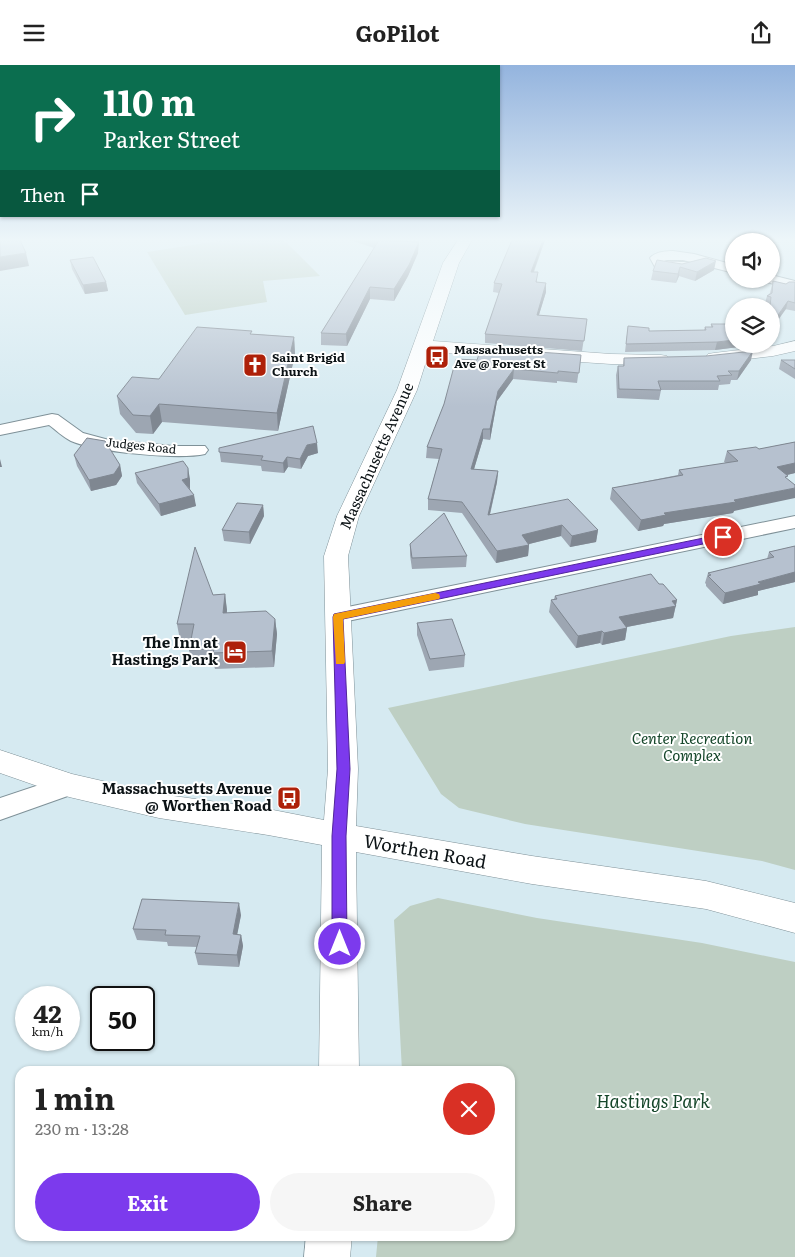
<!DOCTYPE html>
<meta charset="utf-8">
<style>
:root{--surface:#fff;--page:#f6f6f6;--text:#222;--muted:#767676;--accent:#7c3aed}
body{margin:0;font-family:Literata,serif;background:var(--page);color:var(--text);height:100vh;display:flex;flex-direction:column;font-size:19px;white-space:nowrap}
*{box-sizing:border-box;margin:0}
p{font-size:16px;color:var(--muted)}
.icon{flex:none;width:28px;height:28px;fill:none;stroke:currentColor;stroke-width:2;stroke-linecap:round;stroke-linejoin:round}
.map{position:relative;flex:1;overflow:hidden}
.side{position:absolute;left:15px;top:1001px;width:500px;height:175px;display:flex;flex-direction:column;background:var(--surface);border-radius:15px;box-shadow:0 1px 4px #0004}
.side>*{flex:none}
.guide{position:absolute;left:0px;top:0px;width:500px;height:152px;box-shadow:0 1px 4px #0004;background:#0b6e4f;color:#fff;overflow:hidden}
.tools{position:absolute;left:725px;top:168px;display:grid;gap:10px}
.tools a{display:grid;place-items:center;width:55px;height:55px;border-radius:50%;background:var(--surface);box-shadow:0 1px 4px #0004;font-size:25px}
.speed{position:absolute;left:15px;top:921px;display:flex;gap:10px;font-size:25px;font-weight:700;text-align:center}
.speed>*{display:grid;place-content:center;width:65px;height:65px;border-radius:50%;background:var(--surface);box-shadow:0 1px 4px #0004;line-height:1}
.speed small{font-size:12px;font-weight:400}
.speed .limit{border:2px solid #111;border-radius:8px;background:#fff;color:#111}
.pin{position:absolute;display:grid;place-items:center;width:42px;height:42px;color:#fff;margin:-21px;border:2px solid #fff;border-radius:50%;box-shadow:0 1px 5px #0007}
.me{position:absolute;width:55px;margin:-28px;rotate:0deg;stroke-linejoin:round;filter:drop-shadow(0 0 4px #0008)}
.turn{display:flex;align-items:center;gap:18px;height:105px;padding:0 20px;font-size:22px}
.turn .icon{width:65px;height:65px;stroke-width:2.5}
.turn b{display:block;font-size:35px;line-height:42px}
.then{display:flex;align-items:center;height:48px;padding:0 20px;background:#0003;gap:10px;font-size:19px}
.round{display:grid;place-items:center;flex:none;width:52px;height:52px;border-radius:26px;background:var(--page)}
.headline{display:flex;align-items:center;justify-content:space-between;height:85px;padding:0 20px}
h1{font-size:30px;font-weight:700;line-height:38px}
.cta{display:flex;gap:10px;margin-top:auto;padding:10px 20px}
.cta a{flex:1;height:58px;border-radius:30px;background:var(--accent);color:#fff;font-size:20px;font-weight:700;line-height:58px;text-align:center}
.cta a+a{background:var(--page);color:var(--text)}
header{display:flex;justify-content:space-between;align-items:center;height:65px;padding:0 20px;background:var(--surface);font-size:22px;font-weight:700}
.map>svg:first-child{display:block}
.green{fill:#becfc3}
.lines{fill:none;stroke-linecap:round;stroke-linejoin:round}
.street-casing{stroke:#7f9198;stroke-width:2}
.secondary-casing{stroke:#7f9198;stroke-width:1}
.street{fill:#fff;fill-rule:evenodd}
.secondary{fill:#fff;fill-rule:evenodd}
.wall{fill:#9da6b2}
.shaded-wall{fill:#7f8791}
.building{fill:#b6c1cf;stroke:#7f8791}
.route{fill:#7c3aed;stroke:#51269a}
.slow{fill:#f59e0b}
.labels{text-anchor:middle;stroke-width:4;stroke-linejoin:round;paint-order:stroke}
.far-poi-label{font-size:12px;font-weight:bold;fill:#0b1215;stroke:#fff;text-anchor:start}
.far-street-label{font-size:12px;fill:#0b1215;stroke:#fff}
.street-label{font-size:15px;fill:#0b1215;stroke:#fff}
.poi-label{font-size:15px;font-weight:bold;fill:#0b1215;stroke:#fff;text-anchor:end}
.park-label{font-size:15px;font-style:italic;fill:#15462a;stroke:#fff}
.near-street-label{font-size:18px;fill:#0b1215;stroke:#fff}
.near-park-label{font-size:18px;font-style:italic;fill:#15462a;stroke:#fff}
</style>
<header><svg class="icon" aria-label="menu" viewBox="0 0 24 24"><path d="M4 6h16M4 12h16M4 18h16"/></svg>GoPilot<svg class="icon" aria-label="share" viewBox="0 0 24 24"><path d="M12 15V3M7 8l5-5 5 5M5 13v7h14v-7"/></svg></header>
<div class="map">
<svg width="795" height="1192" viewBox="0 0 795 1192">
<rect width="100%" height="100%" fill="#d6eaf1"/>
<!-- green -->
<g class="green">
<path d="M225,175H284L320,211L263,216L267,237L185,250L147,187Z"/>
<path d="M795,562V805L762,796L525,759L459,743L441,729L388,643L731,571Z"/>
<path d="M438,833L537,853L702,878L795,897V1192H376L378,1171H510V1006H402L394,855L410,841Z"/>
</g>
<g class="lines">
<!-- street casing -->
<g class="street-casing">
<g id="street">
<path d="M673,186L694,189L734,200V208L683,195H664C673,199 687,194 695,201C686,211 666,205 655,202L650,193C655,187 665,186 673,186Z"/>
<path d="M771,210L795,216V224L766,217L764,214H771Z"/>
<path d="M52,349L58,350L83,368L109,375L173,381H205L208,385L205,389C179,395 96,387 71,376C63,372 56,365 49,360L0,370V360Z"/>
<path d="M795,451V463L338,558L330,556L327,551L330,546L338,544Z"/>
<path d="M69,710L79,713L83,720L79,727L0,755V733Z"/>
</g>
</g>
<!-- secondary casing -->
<g class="secondary-casing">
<g id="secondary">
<path d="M458,175H472L459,198L433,276L611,289L661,290L667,291L670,295L667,299L661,300L611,299L429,287L417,325L359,451L348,491L358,704L356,761L532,791L706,816L795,838V868L706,844L532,819L356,787L359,1006H319L322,780L268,770L159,753L69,732L0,708V685L72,709L159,729L268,744L324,755L328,704L324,491L337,451L397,325L443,198Z"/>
<path d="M795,276V286L773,291L714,298L708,297L705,293L708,289L714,288L773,281Z"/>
<path d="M306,1171H352L350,1192H304Z"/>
</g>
</g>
<!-- street -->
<use href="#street" class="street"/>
<!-- secondary -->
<use href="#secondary" class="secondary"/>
</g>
<!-- wall -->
<g class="wall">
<path d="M350,175H400L399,176L418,188L408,211L394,236L370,234L347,281L321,280V268L374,183Z"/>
<path d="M512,175H545L534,207L537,217L546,227L539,250L587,254L582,286L485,278V269L499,228L493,227L494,218Z"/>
<path d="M70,195L106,217L108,226L85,229L72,204Z"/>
<path d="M682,199L714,205L695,216L679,211L676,218L651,215L653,206Z"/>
<path d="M773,216L786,219L795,217V246L769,241V240L765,238L767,231L770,228Z"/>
<path d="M711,259L734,279H762L715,285L625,287L628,261L649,266L704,265L705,262H711Z"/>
<path d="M253,269L294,272L295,289L278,366L162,357L153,369L136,368L120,349L117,331L159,314Z"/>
<path d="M581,290L577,318L557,316V318L513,314L497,336L490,375L483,374L474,404L498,406L497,417L490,450L598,465L596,477L570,482L561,471L529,479V480L528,491L496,498L462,448L428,445V434L439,394L426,393L427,382L477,295Z"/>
<path d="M624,293L751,295L737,315H731L730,319L719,320L718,325H661L659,335L617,333L616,310L618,301H623Z"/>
<path d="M781,295H795V314L779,304Z"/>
<path d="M795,377V408L787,410L734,446L733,448L664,459L663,461L638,466L610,434L612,423L678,410L679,405L726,398L724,397L727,386L759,384Z"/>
<path d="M219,383L318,388L308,391L301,404L288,402L284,408L262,406L261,401L221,397Z"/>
<path d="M74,390L120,400L122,411L116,420L91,426L77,401Z"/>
<path d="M135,408L190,414V424L196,441L161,451L137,418Z"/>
<path d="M263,440L264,451L250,479L224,476L222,465Z"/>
<path d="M410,479L467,491L466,502L412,504L410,490Z"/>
<path d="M795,481V517L758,526V530L723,539L706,521V519L705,518L708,508L767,494L769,487Z"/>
<path d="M659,519L677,535L673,553L627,562L625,575L602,580L600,578L576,583L549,547L551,535L554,534L555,531Z"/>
<path d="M225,529L227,548L275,554L277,569L274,602L215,604L214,600H192L189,585L191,574L180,575L177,559L213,530Z"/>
<path d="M417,558L465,590L464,602L429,606L417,570Z"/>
<path d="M241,850L237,869L241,870L243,881L239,902L198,900L195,888L197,882L168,881L167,877L137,875L133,864Z"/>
</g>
<!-- shaded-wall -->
<g class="shaded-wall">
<path d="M543,175H545L530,216L531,207Z"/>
<path d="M419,177L418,188L408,211L394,236V224Z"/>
<path d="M26,188L29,201L0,206V192Z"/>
<path d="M716,196L714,205L695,216L697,207Z"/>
<path d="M680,202L679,211L676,218L678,209Z"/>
<path d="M106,217L108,226L85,229L83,220Z"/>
<path d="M546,218V227L536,259L537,250Z"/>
<path d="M370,222V234L347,281L346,269Z"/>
<path d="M788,236L786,244L771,265V260Z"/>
<path d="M294,272L295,289L278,366L277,348Z"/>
<path d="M734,275V279H762L715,285L717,277Z"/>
<path d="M753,286L751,295L737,315L739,306Z"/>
<path d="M514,304L513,314L497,336L490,375V364L498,326Z"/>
<path d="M159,339L162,357L153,369L150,351Z"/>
<path d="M483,364V374L471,414V404Z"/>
<path d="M317,378L318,388L308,391L301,404L300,394L307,380Z"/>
<path d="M287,392L288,402L284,408L283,398Z"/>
<path d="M0,394L2,402H0Z"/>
<path d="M795,398V408L774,413L777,402Z"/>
<path d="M120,400L122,411L116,420L91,426L89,415Z"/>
<path d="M188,403L190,414V424L182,415Z"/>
<path d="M498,406L497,417L487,461L488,450Z"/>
<path d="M795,423V433L734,446L733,448L664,459L663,461L638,466L641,455L664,448Z"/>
<path d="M194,430L196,441L161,451L159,439Z"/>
<path d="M263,440L264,451L250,479L249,467Z"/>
<path d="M562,460L561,471L521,481L522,470Z"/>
<path d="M598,465L596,477L570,482L572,471Z"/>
<path d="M529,480L528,491L496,498L497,486Z"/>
<path d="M795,507V517L758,526V530L723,539L725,528L758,517Z"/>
<path d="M225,529L227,545L225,564L223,548Z"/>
<path d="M677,535L673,553L616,564L619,552Z"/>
<path d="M275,554L277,569L274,602L272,586Z"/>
<path d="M627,563L625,575L602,580L604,568Z"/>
<path d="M602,566L600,578L576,583L578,571Z"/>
<path d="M239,838L241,850L235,881L233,869Z"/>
<path d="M241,870L243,881L239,902L237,890Z"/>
</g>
<!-- building -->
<g class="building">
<path d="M0,175H20L26,188L0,192Z"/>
<path d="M379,175L419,177L409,200L394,224L370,222L346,269L321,268Z"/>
<path d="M512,175H543L531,207H538L536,217L546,218L537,250L587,254L584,276L485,269L502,219L494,218Z"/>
<path d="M93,192L106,217L83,220L70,195Z"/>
<path d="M706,193L716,196L697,207L680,202L678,209L653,206L657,195L682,199Z"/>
<path d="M773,216L786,219L789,217H795V238L788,236L771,260V241H770L771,232L767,231L772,228Z"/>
<path d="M734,256V275L717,277L626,279L628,261L649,263V266L706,265L705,262H713L711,259H731Z"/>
<path d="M197,262L252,266L250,269L294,272L277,348L159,339L150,351L133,350L117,331L132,312L159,314Z"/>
<path d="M481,283L581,290L579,308L558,306V308L514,304L498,326L490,364H483L471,404L498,406L488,450L568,434L598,465L572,471L562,460L522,470L529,480L497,486L462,437L428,434L442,384L427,382L444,339L456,294L477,295Z"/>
<path d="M753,286L739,306H728L732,310L717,311L720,316H658L661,325L619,324L618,301H624V293L706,291Z"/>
<path d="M781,295H795V304Z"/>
<path d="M313,361L317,378L307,380L300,394L287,392L283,398L261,395L263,391L219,387V383Z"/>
<path d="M87,373L105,376L120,400L114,409L89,415L74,390Z"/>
<path d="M795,377V398L777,402L788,411L785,412L795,420V423L734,435L736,437L664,448L666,450L641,455L612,423L683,410L679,405L738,396L727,386L756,382L759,384Z"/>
<path d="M183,396L188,403V413L182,415L194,430L159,439L135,408Z"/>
<path d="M237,438L263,440L249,467L222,465Z"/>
<path d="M444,448L467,491L412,493L410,479Z"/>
<path d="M795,481V507L758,517L761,519L725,528L708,511L711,510L708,508L774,492L769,487Z"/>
<path d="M195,482L213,530L225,529L223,548L266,546L275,554L272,586L213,588L214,584L189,585L194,559H177Z"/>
<path d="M651,509L659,519H663L677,535L672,536L676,541L619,552L627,563L604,568L602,566L578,571L551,535L557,534L555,531Z"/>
<path d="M452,554L465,590L430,594L417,558Z"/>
<path d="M142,834L239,838L233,869L241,870L237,890L195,888L200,871L165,870L166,865L133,864Z"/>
</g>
<!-- sky -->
<linearGradient id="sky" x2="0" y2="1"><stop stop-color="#94b4de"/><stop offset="0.51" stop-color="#edf6f9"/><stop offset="1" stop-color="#edf6f9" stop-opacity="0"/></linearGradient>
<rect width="795" height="342" fill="url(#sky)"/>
<!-- route -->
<path class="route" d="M723,469L728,472L727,474L343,554L350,704L346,771L347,879L345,884L340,886L335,884L332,879V771L337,704L333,552L334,549Z"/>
<!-- slow -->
<path class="slow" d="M435,528L439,529L440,532L439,534L343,554L345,597L344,599H336L333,552L334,549Z"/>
<!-- icons -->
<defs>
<g id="bus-square" transform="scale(1.25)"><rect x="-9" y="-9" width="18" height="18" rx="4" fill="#ae2009" stroke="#fff"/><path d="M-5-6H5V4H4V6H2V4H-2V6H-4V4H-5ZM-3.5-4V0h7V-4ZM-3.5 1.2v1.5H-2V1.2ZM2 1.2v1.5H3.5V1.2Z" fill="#fff"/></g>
<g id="church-square" transform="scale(1.25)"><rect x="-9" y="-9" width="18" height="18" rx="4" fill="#ae2009" stroke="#fff"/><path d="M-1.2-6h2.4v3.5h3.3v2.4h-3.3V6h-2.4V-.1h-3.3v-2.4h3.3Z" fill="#fff"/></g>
<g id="hotel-square" transform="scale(1.25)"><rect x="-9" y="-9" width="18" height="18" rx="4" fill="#ae2009" stroke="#fff"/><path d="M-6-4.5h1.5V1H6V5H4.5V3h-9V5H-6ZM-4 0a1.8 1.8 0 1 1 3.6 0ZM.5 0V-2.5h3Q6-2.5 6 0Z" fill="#fff"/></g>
</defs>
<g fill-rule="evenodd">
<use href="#bus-square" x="437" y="292"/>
<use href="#church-square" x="255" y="300"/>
<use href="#hotel-square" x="235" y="587"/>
<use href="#bus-square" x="289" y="733"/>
</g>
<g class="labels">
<!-- far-poi labels -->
<g class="far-poi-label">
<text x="454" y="289">Massachusetts<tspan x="454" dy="14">Ave @ Forest St</tspan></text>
<text x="272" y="297">Saint Brigid<tspan x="272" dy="14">Church</tspan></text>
</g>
<!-- far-street labels -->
<g class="far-street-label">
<text transform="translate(141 381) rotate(6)" y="4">Judges Road</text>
</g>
<!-- street labels -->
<g class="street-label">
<text transform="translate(377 391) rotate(-66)" y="5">Massachusetts Avenue</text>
</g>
<!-- poi labels -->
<g class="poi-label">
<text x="218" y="583">The Inn at<tspan x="218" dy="17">Hastings Park</tspan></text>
<text x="272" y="729">Massachusetts Avenue<tspan x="272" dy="17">@ Worthen Road</tspan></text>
</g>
<!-- park labels -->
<g class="park-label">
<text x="692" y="679">Center Recreation<tspan x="692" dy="17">Complex</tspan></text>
</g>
<!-- near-street labels -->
<g class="near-street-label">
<text transform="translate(425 787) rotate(10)" y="6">Worthen Road</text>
</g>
<!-- near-park labels -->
<g class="near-park-label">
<text x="653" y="1043">Hastings Park</text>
</g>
</g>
</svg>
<div class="tools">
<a><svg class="icon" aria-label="sound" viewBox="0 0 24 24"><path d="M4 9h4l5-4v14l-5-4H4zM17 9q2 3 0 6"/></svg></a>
<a><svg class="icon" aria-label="layers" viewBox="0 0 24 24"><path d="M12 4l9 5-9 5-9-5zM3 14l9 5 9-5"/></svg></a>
</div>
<div class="speed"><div>42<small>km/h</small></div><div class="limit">50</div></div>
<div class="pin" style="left:723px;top:472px;background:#d93025"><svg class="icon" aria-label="arrive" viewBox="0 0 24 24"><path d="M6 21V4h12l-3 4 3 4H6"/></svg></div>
<svg class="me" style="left:340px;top:879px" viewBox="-20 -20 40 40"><circle r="17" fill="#7c3aed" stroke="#fff" stroke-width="3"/><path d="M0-11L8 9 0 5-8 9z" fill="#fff"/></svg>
<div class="guide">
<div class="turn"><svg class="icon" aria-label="right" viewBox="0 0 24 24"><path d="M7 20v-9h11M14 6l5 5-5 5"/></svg><div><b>110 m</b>Parker Street</div></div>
<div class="then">Then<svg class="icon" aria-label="arrive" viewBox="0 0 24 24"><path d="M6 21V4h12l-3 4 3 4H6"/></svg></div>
</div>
<section class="side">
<div class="headline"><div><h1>1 min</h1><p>230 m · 13:28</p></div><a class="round" style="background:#d93025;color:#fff"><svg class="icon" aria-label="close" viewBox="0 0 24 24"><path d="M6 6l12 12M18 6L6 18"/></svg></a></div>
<div class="cta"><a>Exit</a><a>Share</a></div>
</section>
</div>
